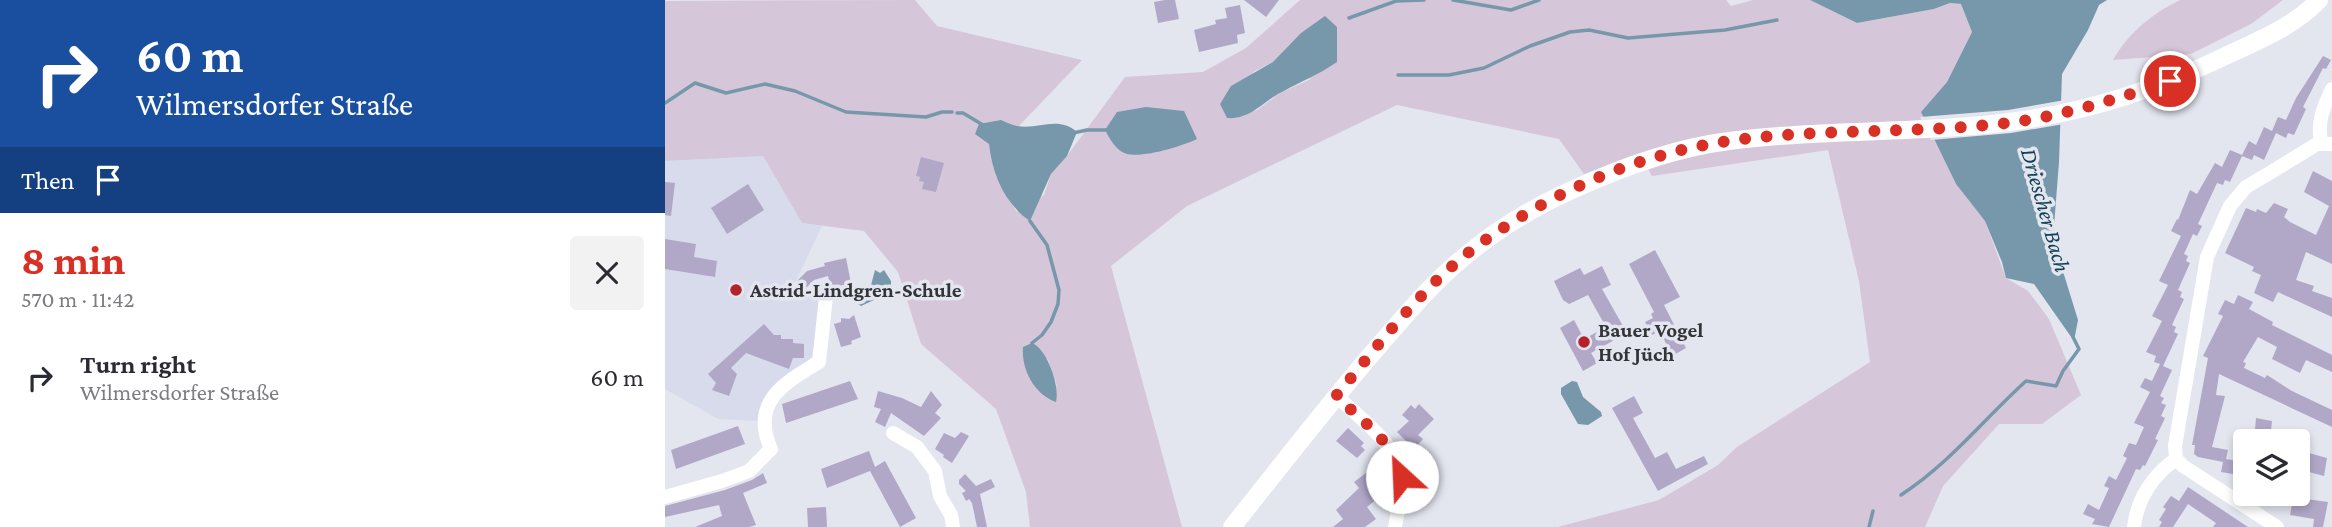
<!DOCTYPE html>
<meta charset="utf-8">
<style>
:root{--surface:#fff;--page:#f2f2f3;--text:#2b2b33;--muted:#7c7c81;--accent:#d93025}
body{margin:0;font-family:"Crimson Pro",serif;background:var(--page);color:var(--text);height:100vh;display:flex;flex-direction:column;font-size:26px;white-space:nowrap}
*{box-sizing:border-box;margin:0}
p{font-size:23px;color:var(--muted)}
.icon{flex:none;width:38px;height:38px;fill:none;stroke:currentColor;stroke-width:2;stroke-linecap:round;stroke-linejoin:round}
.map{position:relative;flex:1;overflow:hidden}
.drawer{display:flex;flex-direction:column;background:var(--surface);width:665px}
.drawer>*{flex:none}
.hud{background:#1a4fa0;color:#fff;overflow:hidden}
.buttons{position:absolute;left:1568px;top:429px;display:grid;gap:14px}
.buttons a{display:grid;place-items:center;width:77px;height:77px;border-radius:7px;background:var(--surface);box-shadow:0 4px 10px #0003;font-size:35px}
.pin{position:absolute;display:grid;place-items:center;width:60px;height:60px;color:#fff;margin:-30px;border:4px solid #fff;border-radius:50%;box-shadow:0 2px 7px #0007}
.me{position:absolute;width:77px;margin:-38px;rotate:335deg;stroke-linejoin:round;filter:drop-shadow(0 0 5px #0008)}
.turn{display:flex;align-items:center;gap:24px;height:147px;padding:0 21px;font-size:32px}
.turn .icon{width:91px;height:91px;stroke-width:2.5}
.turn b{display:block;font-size:49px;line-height:60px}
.then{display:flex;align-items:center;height:66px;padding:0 21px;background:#0003;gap:14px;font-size:26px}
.round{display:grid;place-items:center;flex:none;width:74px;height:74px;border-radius:7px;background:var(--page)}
.head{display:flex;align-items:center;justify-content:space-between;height:119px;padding:0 21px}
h1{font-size:42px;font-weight:700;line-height:52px;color:var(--accent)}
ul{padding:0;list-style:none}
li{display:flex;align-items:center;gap:21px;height:91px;padding:0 21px}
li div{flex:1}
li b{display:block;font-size:26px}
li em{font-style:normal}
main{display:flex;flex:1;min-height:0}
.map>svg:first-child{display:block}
.built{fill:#d8dbec}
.green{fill:#d6c6d9;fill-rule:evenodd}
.water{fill:#7698aa}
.pier{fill:#e3e5ef}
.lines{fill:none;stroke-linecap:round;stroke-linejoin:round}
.stream{stroke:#7698aa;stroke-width:3.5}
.building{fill:#b1a8c8}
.minor{stroke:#fff;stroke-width:14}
.tertiary{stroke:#fff;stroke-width:18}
.route{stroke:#d93025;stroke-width:12;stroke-dasharray:0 21.6}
.poi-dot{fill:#b4232a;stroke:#e3e5ef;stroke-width:2.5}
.labels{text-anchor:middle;stroke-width:7;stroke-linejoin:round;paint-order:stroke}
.poi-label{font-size:21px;font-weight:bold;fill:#333438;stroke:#e3e5ef;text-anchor:start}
.water-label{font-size:23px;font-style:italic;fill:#134257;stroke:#e3e5ef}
</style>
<main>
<section class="drawer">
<div class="hud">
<div class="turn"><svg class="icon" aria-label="right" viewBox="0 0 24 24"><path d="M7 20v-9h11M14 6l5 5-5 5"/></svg><div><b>60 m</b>Wilmersdorfer Straße</div></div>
<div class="then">Then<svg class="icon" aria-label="arrive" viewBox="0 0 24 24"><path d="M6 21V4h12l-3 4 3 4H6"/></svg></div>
</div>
<div class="head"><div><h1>8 min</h1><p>570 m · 11:42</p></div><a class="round"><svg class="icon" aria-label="close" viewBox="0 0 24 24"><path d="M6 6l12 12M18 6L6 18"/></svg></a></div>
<ul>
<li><svg class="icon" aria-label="right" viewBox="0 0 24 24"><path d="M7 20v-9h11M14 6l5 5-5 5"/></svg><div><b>Turn right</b><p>Wilmersdorfer Straße</p></div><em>60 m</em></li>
</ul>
</section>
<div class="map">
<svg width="1667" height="527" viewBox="0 0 1667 527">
<rect width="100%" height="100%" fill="#e3e5ef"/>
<!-- built -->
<path class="built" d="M98,156L137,223L157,226L129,285L156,296L149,353L95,421L53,419L0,389V161Z"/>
<!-- green -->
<g class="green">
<path d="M250,0L272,26L417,60L353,127L324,144C326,170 337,190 352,212L379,195L386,174L402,156L460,77L538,72L581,48L635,0H1061L1066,6L1088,0H1145L1192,23L1269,9L1285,3L1296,4L1307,32L1282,82L1256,112L1291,184L1320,221L1341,278L1363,291L1384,319L1416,395L1377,424H1334L1278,486L1260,527H893L994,500L1053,465L1072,447L1205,362L1194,281L1163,150L987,176L976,157L919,174L894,139L732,105L522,206L446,266L517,527H365L361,492L331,409L256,344L233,272L199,231L137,223L98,156L0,161V1ZM608,62L646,79L615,93L592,110L562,118L555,103L590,71ZM383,359L392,386L367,382L359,362Z"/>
<path d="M1515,0H1618L1586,24L1526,54L1448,60C1464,32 1487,14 1515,0Z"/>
</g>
<!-- water -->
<g class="water">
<path d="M1145,0H1442L1434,5L1423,30L1397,74L1394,162L1388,239L1413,320L1409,341L1369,284L1341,278L1337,262L1320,221L1291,184L1256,112L1282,82L1307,32L1296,4L1285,3L1269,9L1192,23Z"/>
<path d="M660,16L672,27V62C653,75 637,81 617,92C598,101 586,120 562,118L555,104L566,86L608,62L636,33Z"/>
<path d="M481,107L519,111L532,139C517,146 479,158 462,154C451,151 445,139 440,130L452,112Z"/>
<path d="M336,120C341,122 347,125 352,126C373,130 393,115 412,132L402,156L386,174L365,221C340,204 327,174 324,144L310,134L314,124Z"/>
<path d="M210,270L215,273L219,270L226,281V292L196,306L193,304V299L205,289Z"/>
<path d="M367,343C382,349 395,386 391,402C370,395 356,370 358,347Z"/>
<path d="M907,381L912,382L918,397L936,412L937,416L923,425L913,424L896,394V388Z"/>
</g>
<!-- pier -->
<path class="pier" d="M1400,100L1399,124L1346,133L1266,140L1255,117L1343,110Z"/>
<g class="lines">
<!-- stream -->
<g class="stream">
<path d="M788,0L846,10L874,0"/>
<path d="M684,18L731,1L759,0"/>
<path d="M733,75H784L819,68L865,46L905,32L924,30L963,38L1060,30L1112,20"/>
<path d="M0,103L30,83L61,93L100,84L130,91L181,112L261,117L277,112H287"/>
<path d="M292,113H298L318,125"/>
<path d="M408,133L422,130H441"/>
<path d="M365,221L382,245L394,290L393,304L386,322L377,335L367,343"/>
<path d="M1236,495C1284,464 1319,419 1361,381L1391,386L1398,371L1414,349L1408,337"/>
<path d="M1204,527L1208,511"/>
</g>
</g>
<!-- building -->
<g class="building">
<path d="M500,0H510L514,19L493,23L489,2Z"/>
<path d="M579,0H614L601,17Z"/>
<path d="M575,5L580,33L572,35L573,43L534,52L529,30L551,24L550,20L562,18L560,8Z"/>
<path d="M1658,56L1666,60L1661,69L1658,68L1638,107L1641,109L1629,135L1623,133L1621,138L1611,133L1599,160L1589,155L1587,160L1577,156L1565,182L1560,180L1558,185L1552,183L1533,224L1537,226L1532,236L1528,234L1519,254L1523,256L1521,261L1525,263L1513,290L1517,292L1515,297L1519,299L1507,325L1511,327L1509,332L1513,334L1498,366L1507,370L1495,396L1499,398L1496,403L1501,405L1496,416L1500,418L1490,439L1493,440L1480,466L1478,465L1475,470L1471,469L1444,527L1427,524L1430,519L1418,514L1423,504L1434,510L1444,488L1439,486L1444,476L1451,480L1462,458L1458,456L1464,443L1471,445L1479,427L1469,423L1485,392L1475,387L1480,378L1487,381L1495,364L1489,362L1491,356L1481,352L1497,321L1487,316L1503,285L1494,281L1516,236L1506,231L1512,219L1513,220L1525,190L1532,194L1550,163L1557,167L1565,150L1577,155L1584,141L1591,145L1599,127L1607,131L1613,117L1621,120L1631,98Z"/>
<path d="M256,157L279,163L271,192L257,189L259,182L254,181L255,177L251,176Z"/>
<path d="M1648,171L1667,181V264L1641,252L1631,280L1649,286L1647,291L1667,298V317L1613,292L1608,302L1589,293L1596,275L1587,271L1589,267L1560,253L1581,208L1591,212L1592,209L1601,213L1609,203L1623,209L1619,217L1625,222L1651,235L1664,206L1639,192Z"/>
<path d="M0,182L10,183L6,216L0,215Z"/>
<path d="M83,184L99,210L62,234L46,208Z"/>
<path d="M0,239L31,244L29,257L52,261L50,277L0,269Z"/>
<path d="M990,250L1015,297L999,305L1021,348L1007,356L995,331L987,335L980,322L988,318L986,314L989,312L964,264Z"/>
<path d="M181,258L186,283L166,288L163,276L149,280L140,289L132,281L142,271L160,266L159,263Z"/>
<path d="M937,266L946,285L937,289L962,333L926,353L932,363L918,371L895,328L909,320L919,339L941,327L923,295L904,304L898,300L889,281L915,268L919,275Z"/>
<path d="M1573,295L1588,302L1584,309L1608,322L1607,325L1667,355V372L1641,360L1635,373L1607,359L1612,347L1593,337L1578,362L1581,363L1579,368L1600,378L1602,375L1627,391L1667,410V427L1554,374L1551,395L1560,396L1547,447L1563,450L1561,459L1580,462V476L1556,472L1558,462L1533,457L1529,454L1530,445H1527L1543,358L1538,356L1558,316L1553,314L1560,300L1569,304Z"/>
<path d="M189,315L196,337L186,341L187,344L176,347L169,324L176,322V318L184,319Z"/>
<path d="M99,324L109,335H116V339H128V343L139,344V358H128L124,369L81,353L66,368L72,374L64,396L47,390L51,383L43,374Z"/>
<path d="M185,381L193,399L121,423L117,404Z"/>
<path d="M213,391L237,398L256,407L266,391L277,405L270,413L276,418L259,436L226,413L220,427L210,422L216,409L209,407Z"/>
<path d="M969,396L978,413L968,418L990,458L1002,452L1011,469L1039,456L1043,464L993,491L947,408Z"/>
<path d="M754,404L769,419L753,435L758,439L749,449L732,432L744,421L737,415L746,405L750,409Z"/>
<path d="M1591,418L1607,421L1606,430L1590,429Z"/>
<path d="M73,426L80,444L11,469L6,450Z"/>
<path d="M683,428L699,443L696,446L700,450L692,458L671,441Z"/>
<path d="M296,432L304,436L287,463L278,457L279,455L270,449L279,433L290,438Z"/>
<path d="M1633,450L1662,458L1659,476L1633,469Z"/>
<path d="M204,451L210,467L220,461L251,518L235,527L205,471L162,488L156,469Z"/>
<path d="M709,467L722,484L714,490L718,494L702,507L711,519L700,527H668L678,519L671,510L694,488L689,482Z"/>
<path d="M98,473L102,483L78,493L91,525L84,527H30L57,516L54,505L0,517V506L60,490L87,480Z"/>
<path d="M300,474L311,486L326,479L330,487L315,494L322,527H312L307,503L304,499L301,501L297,493L301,491L294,484V480Z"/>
<path d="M1523,487L1583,527H1548L1551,523L1523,504L1508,527H1494L1497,522L1494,520L1501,509L1498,507L1506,496L1514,501Z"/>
<path d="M1629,494H1641V499L1663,502L1658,527H1648L1649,519L1625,515Z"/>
<path d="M161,507L162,527H143L142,508Z"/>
</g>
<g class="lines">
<!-- minor -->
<g class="minor">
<path d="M1656,142C1652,122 1658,108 1667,89"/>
<path d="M672,396C691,415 732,445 736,472C739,489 733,510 730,527"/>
<path d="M228,433L252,447L270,471L275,496L286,515L288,527"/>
<path d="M0,497L57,481L84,471L106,449C85,402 119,383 154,362L161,297"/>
<path d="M1469,527C1472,499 1488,475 1511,459"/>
<path d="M1612,527L1518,466L1511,459L1510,446L1542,257L1565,206L1581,187L1603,174L1652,144H1667"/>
</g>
<!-- tertiary -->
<path class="tertiary" d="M567,527C615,467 661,407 711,349C739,317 766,284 799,257C831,230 869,207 907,190C957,167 1009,148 1064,141C1157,129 1251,134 1344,122C1417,113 1490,90 1556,58C1590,42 1629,27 1654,0"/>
</g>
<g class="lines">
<!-- route -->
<path class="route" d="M737,477C734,447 693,417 671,396C711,348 750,296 799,256C874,197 968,155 1063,141C1155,128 1249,134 1342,123C1398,116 1452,99 1505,81"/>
</g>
<!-- markers -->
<g class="poi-dot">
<circle cx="71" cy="290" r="7"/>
<circle cx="919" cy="342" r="7"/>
</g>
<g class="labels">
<!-- poi labels -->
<g class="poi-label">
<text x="85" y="297">Astrid-Lindgren-Schule</text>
<text x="933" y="337">Bauer Vogel<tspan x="933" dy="24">Hof Jüch</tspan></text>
</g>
<!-- water labels -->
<g class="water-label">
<text transform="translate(1381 210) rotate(74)" y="8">Driescher Bach</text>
</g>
</g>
</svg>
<div class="buttons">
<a><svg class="icon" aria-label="layers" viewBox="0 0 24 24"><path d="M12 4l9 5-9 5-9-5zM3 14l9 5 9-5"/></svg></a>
</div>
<div class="pin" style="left:1505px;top:81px;background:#d93025"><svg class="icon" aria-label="arrive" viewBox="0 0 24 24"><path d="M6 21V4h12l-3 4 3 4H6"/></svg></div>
<svg class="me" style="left:737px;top:477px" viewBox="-20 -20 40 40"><circle r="19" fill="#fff"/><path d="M0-13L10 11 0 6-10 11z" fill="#d93025"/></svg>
</div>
</main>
